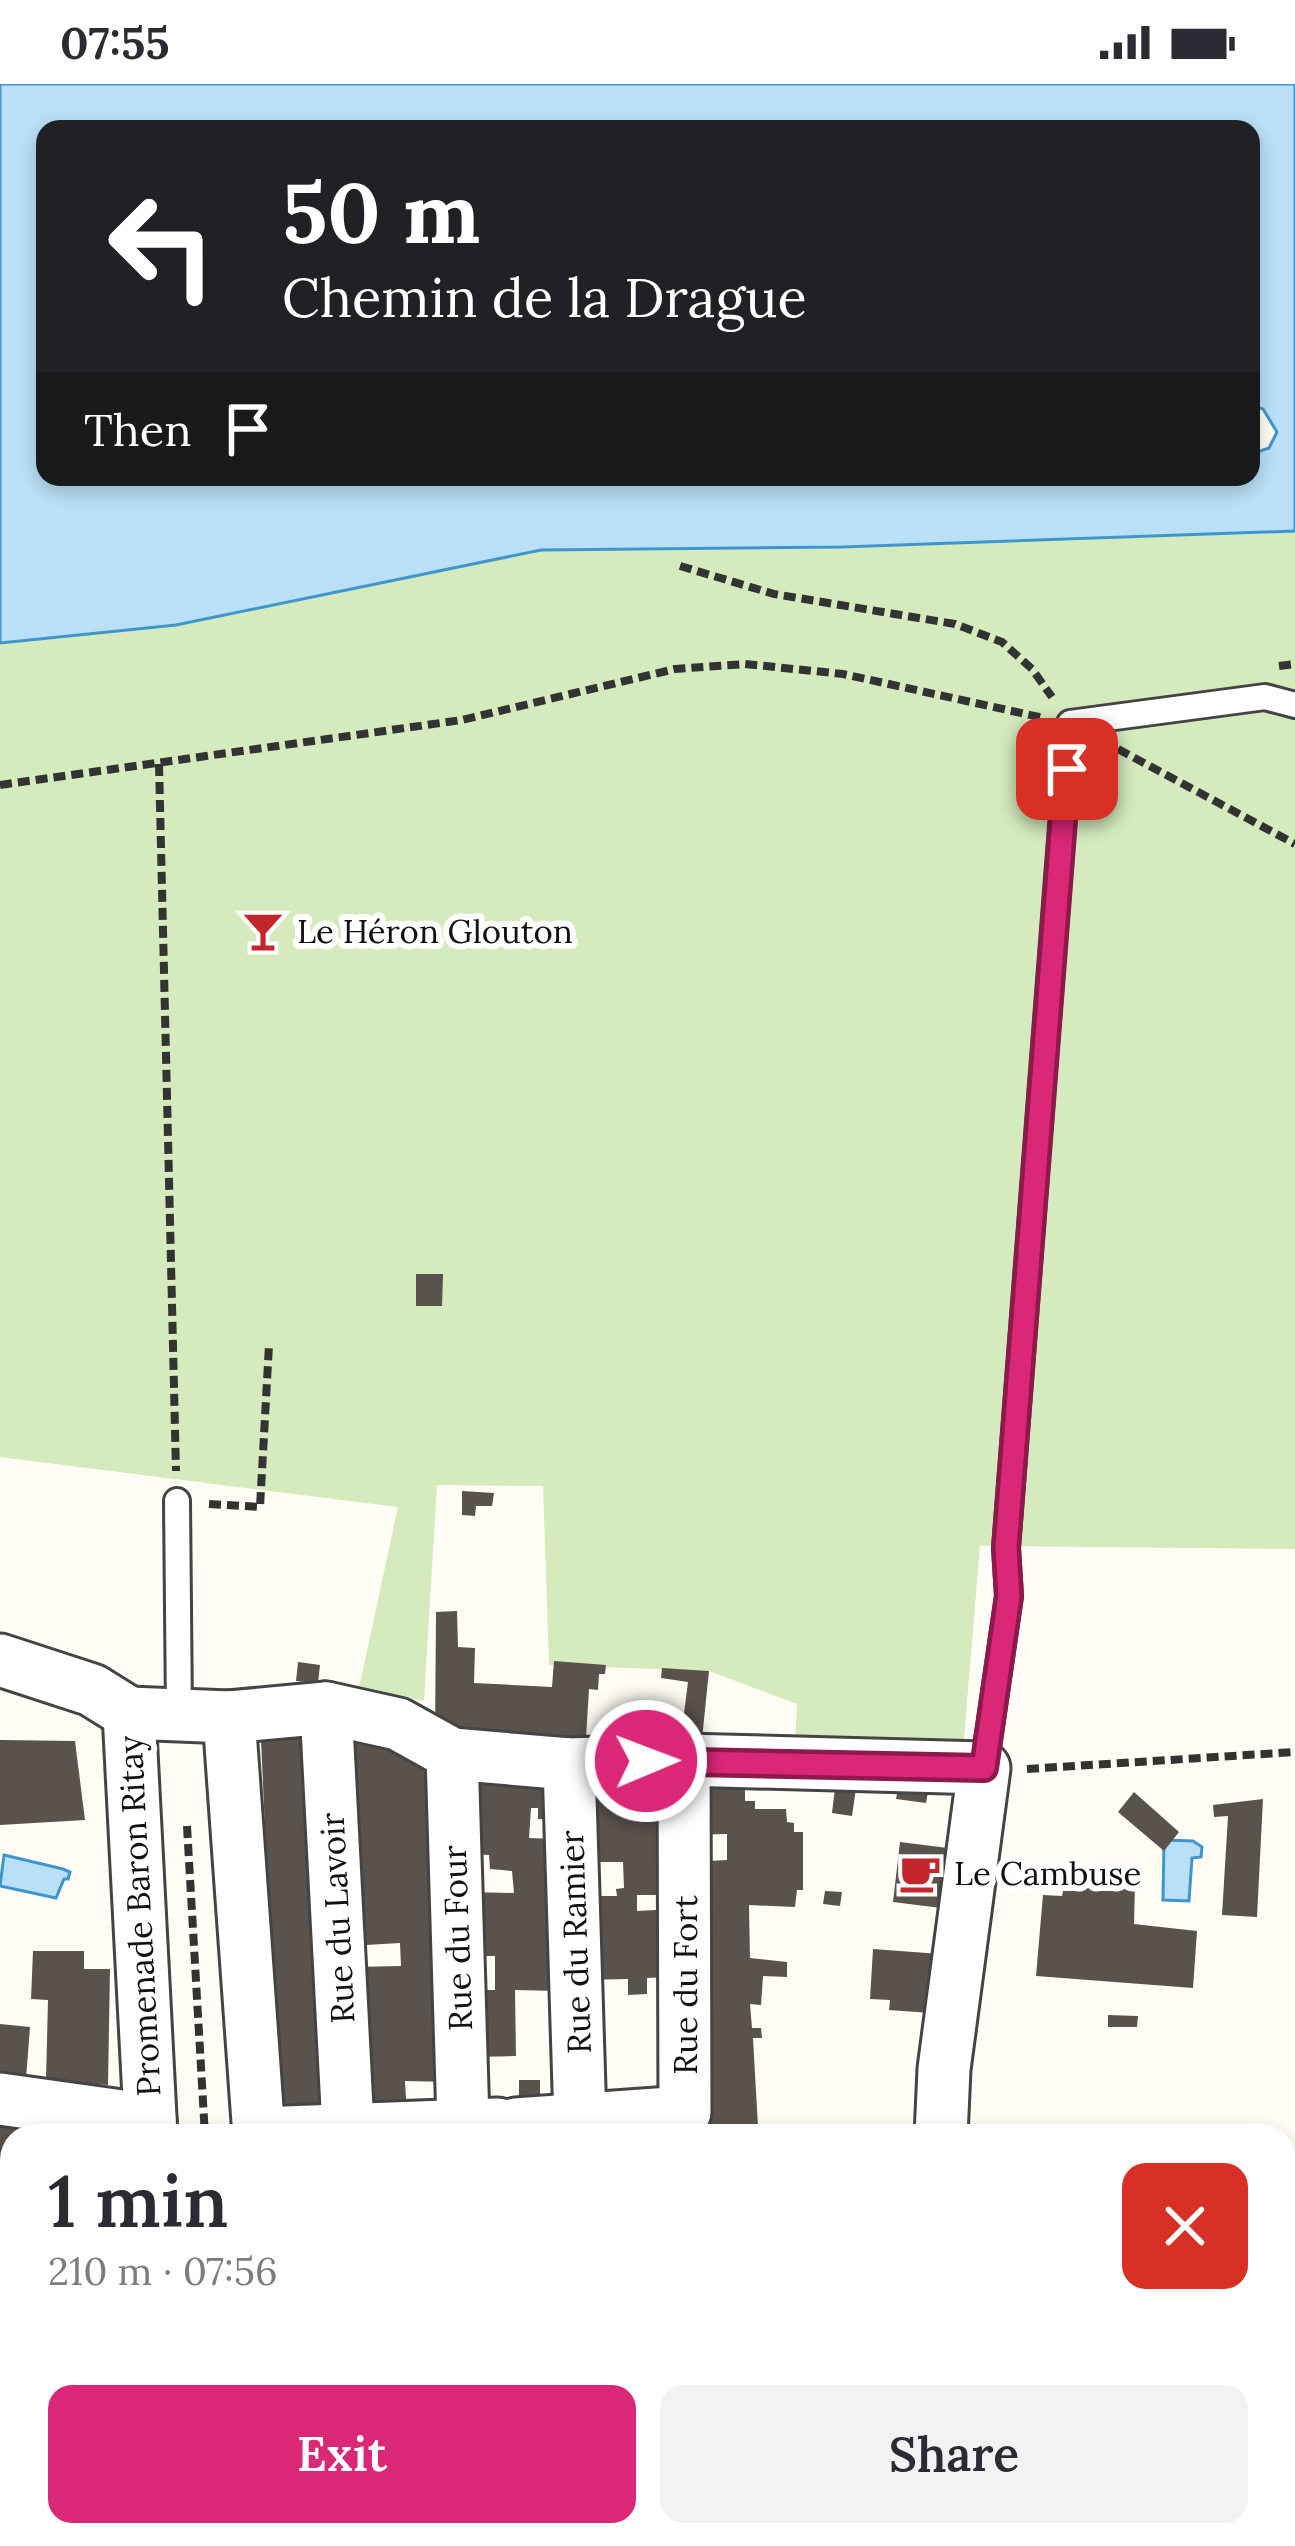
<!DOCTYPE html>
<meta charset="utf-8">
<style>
:root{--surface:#fff;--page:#f2f2f3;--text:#2b2b33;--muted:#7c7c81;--accent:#db2777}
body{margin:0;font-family:Lora,serif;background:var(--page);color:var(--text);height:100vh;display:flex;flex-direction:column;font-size:45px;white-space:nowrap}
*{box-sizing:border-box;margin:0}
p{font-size:39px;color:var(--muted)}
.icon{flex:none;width:66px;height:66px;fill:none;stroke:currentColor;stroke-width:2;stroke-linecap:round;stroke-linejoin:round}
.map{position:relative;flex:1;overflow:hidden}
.details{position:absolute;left:0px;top:2040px;width:1296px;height:423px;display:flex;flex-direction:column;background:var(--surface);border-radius:36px 36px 0 0;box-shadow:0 6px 18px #0003}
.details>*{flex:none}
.guide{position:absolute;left:36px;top:36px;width:1224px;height:366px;border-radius:24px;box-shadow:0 6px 18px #0003;background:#202124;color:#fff;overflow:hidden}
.pin{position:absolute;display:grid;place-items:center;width:102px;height:102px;color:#fff;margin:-51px;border-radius:24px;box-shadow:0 6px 18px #0006}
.me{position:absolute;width:132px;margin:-66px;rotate:89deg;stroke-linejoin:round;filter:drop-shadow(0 0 9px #0008)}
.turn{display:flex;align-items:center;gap:42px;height:252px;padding:0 48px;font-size:54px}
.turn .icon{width:156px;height:156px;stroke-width:2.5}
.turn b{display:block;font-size:84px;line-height:102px}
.then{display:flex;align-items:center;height:114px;padding:0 48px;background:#0003;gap:24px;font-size:45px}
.round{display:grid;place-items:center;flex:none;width:126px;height:126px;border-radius:24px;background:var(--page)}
.overview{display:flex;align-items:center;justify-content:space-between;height:204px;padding:0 48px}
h1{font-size:72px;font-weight:600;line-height:90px}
.cta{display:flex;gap:24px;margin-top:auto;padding:24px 48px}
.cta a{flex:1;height:138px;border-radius:24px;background:var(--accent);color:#fff;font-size:48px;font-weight:600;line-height:138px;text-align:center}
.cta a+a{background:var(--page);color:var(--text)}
.status{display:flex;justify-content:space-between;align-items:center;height:84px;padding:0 60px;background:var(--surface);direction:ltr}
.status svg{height:33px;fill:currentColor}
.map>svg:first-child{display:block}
.green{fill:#d5ebbd}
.water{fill:#b9e0f7;stroke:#3f96cf;stroke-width:3;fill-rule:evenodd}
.building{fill:#5a524d}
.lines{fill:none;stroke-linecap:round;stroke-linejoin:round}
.service-casing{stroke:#444;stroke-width:30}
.minor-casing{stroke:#444;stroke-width:57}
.tertiary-casing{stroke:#444;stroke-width:69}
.path{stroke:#333;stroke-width:8;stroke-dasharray:12 6;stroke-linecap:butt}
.service{stroke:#fff;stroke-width:24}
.minor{stroke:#fff;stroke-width:51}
.tertiary{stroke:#fff;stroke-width:63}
.route-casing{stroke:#8e194d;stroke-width:30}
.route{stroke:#db2777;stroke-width:21}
.labels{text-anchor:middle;stroke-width:12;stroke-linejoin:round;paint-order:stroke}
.poi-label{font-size:33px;fill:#111;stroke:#fff;text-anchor:start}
.street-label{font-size:33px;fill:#111;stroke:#fff}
</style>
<div class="status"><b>07:55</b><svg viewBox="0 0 49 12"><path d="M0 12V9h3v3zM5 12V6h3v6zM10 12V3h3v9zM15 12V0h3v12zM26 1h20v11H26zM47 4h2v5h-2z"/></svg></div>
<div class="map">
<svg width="1295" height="2462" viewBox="0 0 1295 2462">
<rect width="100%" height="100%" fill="#fffdf5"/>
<!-- green -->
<g class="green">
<path d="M1295,447V1465L980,1462L962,1678L795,1661L797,1620L709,1587L549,1581L543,1402L437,1401L424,1617L359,1604L398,1423L0,1373V559L176,541L541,466L842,463Z"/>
<path d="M0,2350H12V2451H84L80,2462H37L0,2452Z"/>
</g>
<!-- water -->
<g class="water">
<path d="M0,0H1295V447L842,463L541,466L176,541L0,559ZM45,45H1251V321L1263,325L1277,348L1269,364L1251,370V393H45Z"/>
<path d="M1164,1756L1193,1757L1202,1763L1201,1773L1192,1774L1189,1817L1163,1816Z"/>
<path d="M4,1771L63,1785L70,1788L68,1795H64L56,1814L0,1802Z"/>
</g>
<!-- building -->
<g class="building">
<path d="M416,1190H443L442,1222H416Z"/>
<path d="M462,1407L494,1409L492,1422H476L475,1432L462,1431Z"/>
<path d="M457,1527L458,1563L475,1564L474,1599L552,1603L554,1577L606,1581L605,1590H599L598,1606L589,1605L585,1671L435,1655L436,1528Z"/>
<path d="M298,1578L320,1581L318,1599L296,1597Z"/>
<path d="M662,1584L709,1587L702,1655L681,1653L688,1598L661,1594Z"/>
<path d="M340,1636L443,1686L450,1998L405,1997L407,2031L360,2034L354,1883L401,1882L400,1859L349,1862Z"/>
<path d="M313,1651L341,2030L278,2034L261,1656L263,1653Z"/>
<path d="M0,1656L75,1657L85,1736L0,1741Z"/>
<path d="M465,1683L554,1691L556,1736L538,1735V1724H531L529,1754L556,1755L560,1907L515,1906L516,1972L470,1973L481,1906H495V1872H471L468,1808L514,1809L512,1787L490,1785L489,1771L467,1770Z"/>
<path d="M576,1691L669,1692L674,1811H637V1827L674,1825L673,1893L647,1894V1910L628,1911V1895L582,1896L580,1812H617L616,1805L624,1804L623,1778H600V1760H579Z"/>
<path d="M745,1691V1717H755V1725H786L787,1738L794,1739V1748H803V1806H797L795,1823L749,1821L750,1874L787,1878V1893L763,1892L761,1921L750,1920L752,1944H761L762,1954H753L758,2043L699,2044L709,1777L727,1776V1750L690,1751V1694Z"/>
<path d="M836,1696L857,1698L852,1732L832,1729Z"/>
<path d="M898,1704L928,1708L926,1719L896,1715Z"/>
<path d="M1134,1708L1179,1748L1164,1767L1118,1728Z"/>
<path d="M1263,1715L1257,1833L1222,1831L1228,1732L1214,1733L1213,1721Z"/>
<path d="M900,1758L948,1764L941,1824L893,1818Z"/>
<path d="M1065,1797L1135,1801L1134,1840L1197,1847L1193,1904L1036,1892L1043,1811L1062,1812Z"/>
<path d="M825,1807L842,1808L840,1822L823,1820Z"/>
<path d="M873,1865L940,1870L931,1929L889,1926L890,1916L870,1915Z"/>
<path d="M33,1867H84V1885H110L108,2001L46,1996L48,1916L31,1915Z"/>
<path d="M1108,1931L1138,1932L1137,1943H1108Z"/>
<path d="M0,1940L30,1943L26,1995L0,1993Z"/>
<rect x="519" y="1996" width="21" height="34"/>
<path d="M0,2033L97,2052H12V2114L0,2113Z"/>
<path d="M0,2165H12V2220L0,2221Z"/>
<path d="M1284,2357L1291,2362L1293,2371L1289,2415H1284Z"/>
<path d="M84,2451H141L137,2462H80Z"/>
<path d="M501,2451H553L541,2462H511Z"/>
<path d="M641,2451H689L691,2458L718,2451H742L745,2462H619Z"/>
</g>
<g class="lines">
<!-- service casing -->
<g class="service-casing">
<g id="service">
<path d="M177,1417L179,1630"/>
<path d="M984,1684L1009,1512L1006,1464L1070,639L1265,613L1295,621"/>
</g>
</g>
<!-- minor casing -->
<g class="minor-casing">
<g id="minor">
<path d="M0,1576L92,1606L129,1629"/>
<path d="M326,1624L348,2043"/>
<path d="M229,1633L326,1624L398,1640L452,1670L569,1680L684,1676L984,1684L944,1985L941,2052"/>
<path d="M452,1670L463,2038"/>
<path d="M569,1680L580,2037"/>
<path d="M0,2015L150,2036"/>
<path d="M516,2040L685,2028L684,1676"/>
<path d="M259,2049L498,2040"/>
<path d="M151,2052L129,1629L229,1633L259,2052"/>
<path d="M198,2462L200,2451"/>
</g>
</g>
<!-- tertiary casing -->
<g class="tertiary-casing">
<g id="tertiary">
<path d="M1284,2226L1295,2227"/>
<path d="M238,2462L291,2454L389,2451"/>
</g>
</g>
<!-- path -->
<g class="path">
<path d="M680,482L774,510L955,540L1002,558L1032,585L1052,613"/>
<path d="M1279,582L1295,580"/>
<path d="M1118,665L1295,760"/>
<path d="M159,680L176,1387"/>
<path d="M0,701L462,636L675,585L745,580L843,590L1044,634"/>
<path d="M209,1420L260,1423L269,1261"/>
<path d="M1027,1685L1295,1668"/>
<path d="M187,1742L205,2052"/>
<path d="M0,2407L12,2408"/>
</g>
<!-- service -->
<use href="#service" class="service"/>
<!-- minor -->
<use href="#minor" class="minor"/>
<!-- tertiary -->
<use href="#tertiary" class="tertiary"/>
</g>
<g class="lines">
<!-- route casing -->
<g class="route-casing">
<path id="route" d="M646,1677L984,1684L1009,1512L1006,1464L1067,685"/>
</g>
<!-- route -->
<use href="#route" class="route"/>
</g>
<!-- icons -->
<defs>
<g id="bar-bare" transform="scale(3.24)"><path d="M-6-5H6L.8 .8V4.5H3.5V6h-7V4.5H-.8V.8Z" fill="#c4262e" stroke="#fff" stroke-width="2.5" paint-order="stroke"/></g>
<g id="cafe-bare" transform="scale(3.24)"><path d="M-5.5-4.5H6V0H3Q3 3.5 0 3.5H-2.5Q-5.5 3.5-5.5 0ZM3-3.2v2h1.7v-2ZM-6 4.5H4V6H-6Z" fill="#c4262e" stroke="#fff" stroke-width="2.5" paint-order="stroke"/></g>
</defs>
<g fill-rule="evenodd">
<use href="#bar-bare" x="263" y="847"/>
<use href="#cafe-bare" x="920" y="1789"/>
</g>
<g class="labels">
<!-- poi labels -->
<g class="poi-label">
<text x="297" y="859">Le Héron Glouton</text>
<text x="954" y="1801">Le Cambuse</text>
</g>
<!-- street labels -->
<g class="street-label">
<text transform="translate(139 1832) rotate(-93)" y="12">Promenade Baron Ritay</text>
<text transform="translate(337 1834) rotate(-93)" y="12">Rue du Lavoir</text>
<text transform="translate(457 1854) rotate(-92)" y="12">Rue du Four</text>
<text transform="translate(575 1858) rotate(-92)" y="12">Rue du Ramier</text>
<text transform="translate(685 1901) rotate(-90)" y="12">Rue du Fort</text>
</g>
</g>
</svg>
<div class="pin" style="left:1067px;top:685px;background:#d93025"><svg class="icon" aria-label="arrive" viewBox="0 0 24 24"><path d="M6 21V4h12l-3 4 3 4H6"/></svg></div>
<svg class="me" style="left:646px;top:1677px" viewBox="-20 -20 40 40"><circle r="17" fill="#db2777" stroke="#fff" stroke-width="3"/><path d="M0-11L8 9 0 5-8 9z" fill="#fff"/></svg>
<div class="guide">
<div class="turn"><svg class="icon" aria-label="left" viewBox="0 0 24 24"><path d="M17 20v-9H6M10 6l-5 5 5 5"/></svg><div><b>50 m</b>Chemin de la Drague</div></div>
<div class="then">Then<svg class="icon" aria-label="arrive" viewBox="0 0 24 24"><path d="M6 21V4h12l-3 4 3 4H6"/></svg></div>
</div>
<section class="details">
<div class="overview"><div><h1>1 min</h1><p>210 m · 07:56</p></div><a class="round" style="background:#d93025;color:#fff"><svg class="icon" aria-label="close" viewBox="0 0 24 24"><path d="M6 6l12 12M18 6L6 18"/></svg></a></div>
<div class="cta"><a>Exit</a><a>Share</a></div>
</section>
</div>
